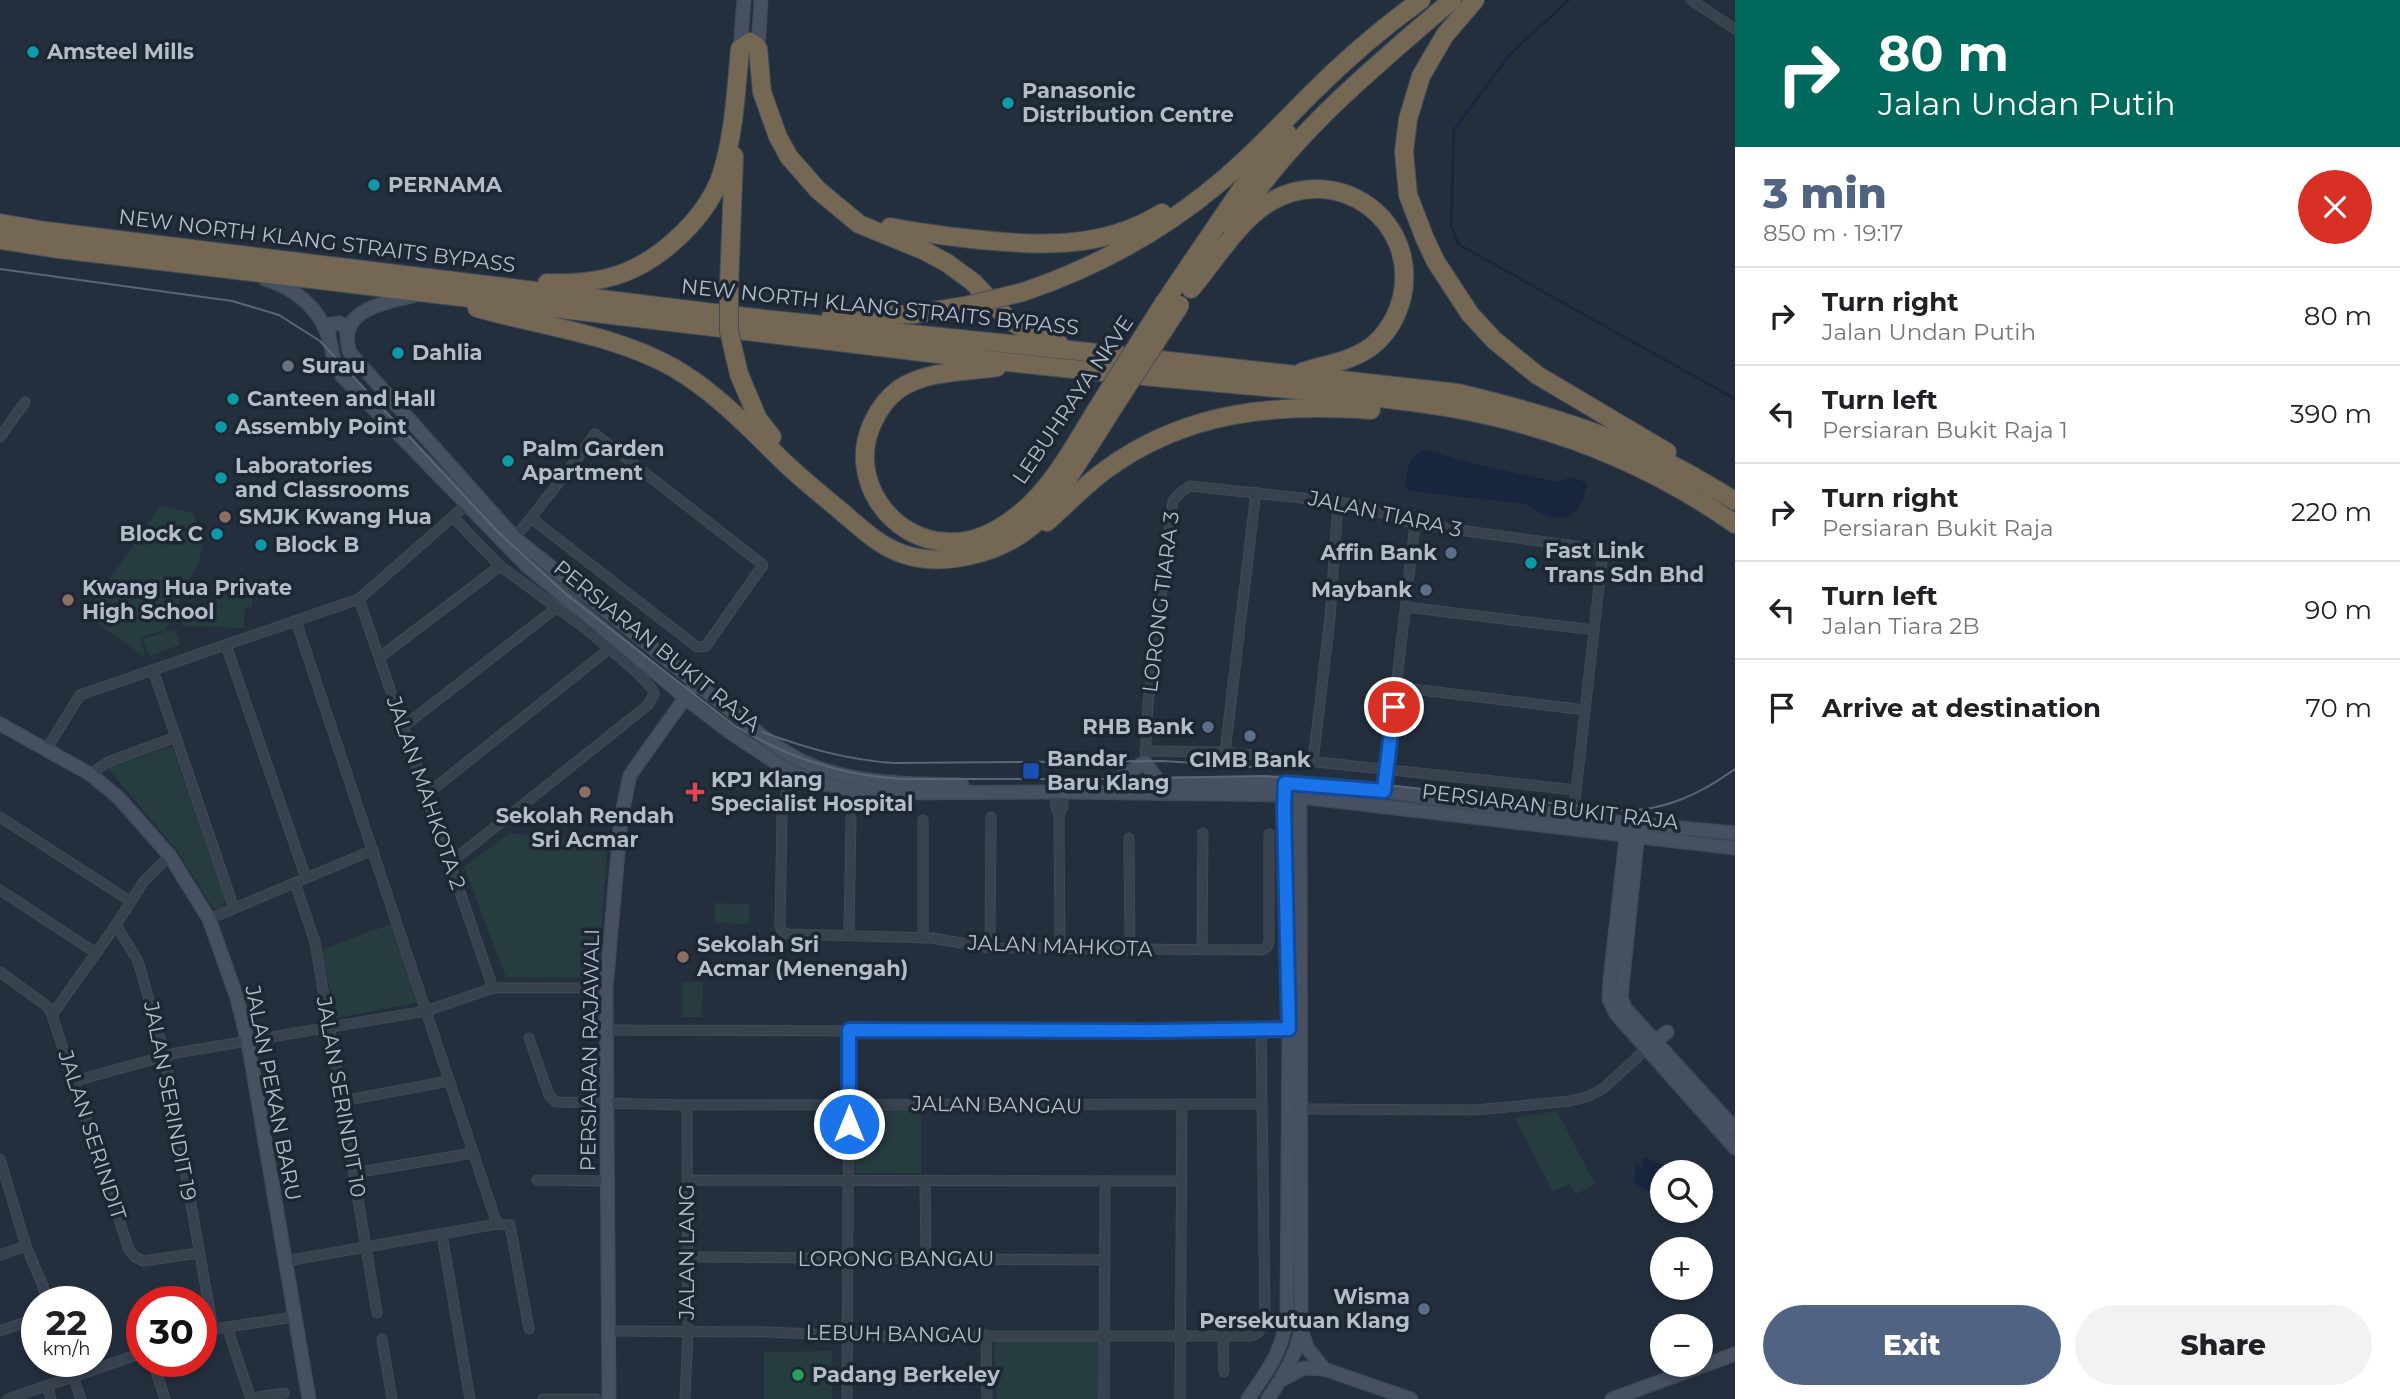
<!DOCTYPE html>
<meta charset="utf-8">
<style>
:root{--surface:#fff;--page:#f2f2f2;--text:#202124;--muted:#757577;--line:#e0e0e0;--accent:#506383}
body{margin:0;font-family:Montserrat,sans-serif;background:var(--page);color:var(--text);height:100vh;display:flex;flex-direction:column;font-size:26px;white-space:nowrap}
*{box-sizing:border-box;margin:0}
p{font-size:23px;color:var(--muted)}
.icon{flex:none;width:38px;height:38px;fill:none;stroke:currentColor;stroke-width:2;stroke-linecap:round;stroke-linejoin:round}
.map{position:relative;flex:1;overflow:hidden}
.details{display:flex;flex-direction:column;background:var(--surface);width:665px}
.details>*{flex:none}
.hud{background:#00695c;color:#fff;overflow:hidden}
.controls{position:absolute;left:1650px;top:1160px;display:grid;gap:14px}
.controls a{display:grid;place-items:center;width:63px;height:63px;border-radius:50%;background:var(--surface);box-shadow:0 4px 10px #0003;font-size:35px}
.speed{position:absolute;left:21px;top:1286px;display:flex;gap:14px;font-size:35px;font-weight:700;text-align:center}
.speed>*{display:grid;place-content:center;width:91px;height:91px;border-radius:50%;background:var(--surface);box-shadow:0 4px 10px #0003;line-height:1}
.speed small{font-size:18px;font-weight:400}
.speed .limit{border:10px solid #d22;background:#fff;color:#111}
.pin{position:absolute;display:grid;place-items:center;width:60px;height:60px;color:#fff;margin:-30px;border:4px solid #fff;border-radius:50%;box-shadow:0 2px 7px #0007}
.me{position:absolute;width:77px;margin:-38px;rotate:0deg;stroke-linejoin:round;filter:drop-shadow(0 0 5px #0008)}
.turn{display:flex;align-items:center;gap:24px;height:147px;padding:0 28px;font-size:32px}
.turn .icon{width:91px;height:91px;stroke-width:2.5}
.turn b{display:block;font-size:49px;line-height:60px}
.round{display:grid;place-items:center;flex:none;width:74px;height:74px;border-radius:37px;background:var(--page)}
.overview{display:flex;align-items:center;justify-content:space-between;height:119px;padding:0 28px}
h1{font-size:42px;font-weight:800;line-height:52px;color:var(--accent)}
.action{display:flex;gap:14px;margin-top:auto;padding:14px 28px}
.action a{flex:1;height:80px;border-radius:42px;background:var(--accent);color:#fff;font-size:28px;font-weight:800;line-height:80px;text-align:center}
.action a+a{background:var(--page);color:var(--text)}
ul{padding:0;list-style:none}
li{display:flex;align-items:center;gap:21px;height:98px;padding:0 28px;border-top:2px solid var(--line)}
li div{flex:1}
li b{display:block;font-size:26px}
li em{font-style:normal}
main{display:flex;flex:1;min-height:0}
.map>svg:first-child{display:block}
.green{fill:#263c3f}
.water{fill:#17263c}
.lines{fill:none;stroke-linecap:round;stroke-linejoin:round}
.stream{stroke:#17263c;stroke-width:2.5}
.street-casing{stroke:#414a57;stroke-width:11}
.secondary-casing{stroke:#414a57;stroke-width:15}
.highway-casing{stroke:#434c59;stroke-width:20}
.street{stroke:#38414e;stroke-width:9}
.secondary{stroke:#465061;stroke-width:12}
.highway{stroke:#746855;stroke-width:18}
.tram{stroke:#5a6575;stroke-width:2}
.highway-bridge-casing{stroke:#434c59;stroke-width:20;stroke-linecap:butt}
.highway-bridge{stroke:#746855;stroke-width:18}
.route-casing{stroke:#114b97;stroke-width:18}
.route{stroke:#1a73e8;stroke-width:12}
.culture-dot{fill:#0f9aa8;stroke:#1d2633;stroke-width:2.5}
.worship-dot{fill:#6b7280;stroke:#1d2633;stroke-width:2.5}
.education-dot{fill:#8d6e63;stroke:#1d2633;stroke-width:2.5}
.service-dot{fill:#5c6f8a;stroke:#1d2633;stroke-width:2.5}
.transit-dot{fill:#1a4fb4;stroke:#1d2633;stroke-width:2.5}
.health-dot{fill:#e0444e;stroke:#1d2633;stroke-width:2.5}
.leisure-dot{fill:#2e9e5b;stroke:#1d2633;stroke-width:2.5}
.labels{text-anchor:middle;stroke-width:7;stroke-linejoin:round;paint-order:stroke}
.poi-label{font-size:21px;font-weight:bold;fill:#b4bcc9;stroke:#1d2633;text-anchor:start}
.street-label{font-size:21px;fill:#b4bcc9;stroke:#1d2633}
</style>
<main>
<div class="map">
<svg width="1735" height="1399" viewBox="0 0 1735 1399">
<rect width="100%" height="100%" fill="#242f3e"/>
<!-- green -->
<g class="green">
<path d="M160,506L193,513L204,537L199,561L165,630L141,637L145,657L85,615Z"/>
<path d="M218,578L253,580L252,607H245L244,628L182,626V606L227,607L216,606Z"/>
<path d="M175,629L180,645L149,656L143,639Z"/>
<path d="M172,746L227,897L222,908L216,909L211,905L178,852L108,768Z"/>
<path d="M510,833L608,842L598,966L585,978L506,977L464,867Z"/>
<path d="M715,903L749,904V924L715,923Z"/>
<path d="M391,924L420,1002L337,1018L321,950Z"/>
<path d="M682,982H703L702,1017H682Z"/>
<path d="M855,1110H921V1174L855,1173Z"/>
<path d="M1557,1111L1595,1184L1576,1194L1570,1184L1553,1192L1515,1118Z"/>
<path d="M996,1339L1102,1340L1103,1399H996L994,1343Z"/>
<path d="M832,1351V1399H764V1352Z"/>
</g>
<!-- water -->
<g class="water">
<path d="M1427,450L1472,463L1556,482L1572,477L1587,483C1581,522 1556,528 1527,504L1409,491L1406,487C1407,471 1407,452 1427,450Z"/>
<path d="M1645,1157L1667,1167L1654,1193L1633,1183L1636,1170L1635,1166L1636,1164L1640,1167L1643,1166L1642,1160Z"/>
</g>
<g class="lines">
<!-- stream -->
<path class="stream" d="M1569,0L1510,54L1454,130L1451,224L1458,244L1735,399"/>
<!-- street casing -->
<g class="street-casing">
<g id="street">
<path d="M1691,0L1735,29"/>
<path d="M0,437L25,402"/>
<path d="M515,538C542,503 570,470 595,434L763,565L706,646L697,647L531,518"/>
<path d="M359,599L493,988"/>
<path d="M1406,607L1594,630"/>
<path d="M296,621L497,1224"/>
<path d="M226,645L306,878"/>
<path d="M380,657L500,566"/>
<path d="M153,670L234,908"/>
<path d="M1396,687L1585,710"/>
<path d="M403,727L556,608"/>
<path d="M46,750L80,695L359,599L466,505"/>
<path d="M1145,751L1225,752L1576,790"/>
<path d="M1225,752L1256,492"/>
<path d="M1145,762L1148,703L1173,501L1181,492L1190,486L1338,502L1359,505L1415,524L1597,549L1602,560L1573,817"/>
<path d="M1313,762L1330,618L1338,502"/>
<path d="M791,772L782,815L780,926L782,931L787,934L932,938L990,948L1262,950L1267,947L1269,941V834"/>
<path d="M90,774L108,762L176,737"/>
<path d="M1384,791L1415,524"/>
<path d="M1055,792L1056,807L1059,814L1060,950"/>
<path d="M427,794L609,649"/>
<path d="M1059,814L1063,807L1062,792"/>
<path d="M0,817L130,901"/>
<path d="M1129,838L1130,951"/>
<path d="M450,863L648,705L654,694L652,689L638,673L585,628L500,566L453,517"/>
<path d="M295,883L315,942L377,1313"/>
<path d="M0,890L96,953"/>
<path d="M209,919L373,850"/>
<path d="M116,925L138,961L165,1056L213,1329"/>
<path d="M849,935L851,818"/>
<path d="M923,938V820"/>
<path d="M990,948L991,817"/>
<path d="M1202,949L1203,833"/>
<path d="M0,972L47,1006L52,1015L129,1250L135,1257L143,1261L199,1253"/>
<path d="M52,1015L116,925L144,881L170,856"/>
<path d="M606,1030L1152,1032L1289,1029"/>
<path d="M529,1038L549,1095L556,1102L687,1105L1261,1104"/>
<path d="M75,1081L176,1053L426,1011L493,988H606"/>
<path d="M342,1101L449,1081"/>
<path d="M1295,1109L1475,1110L1570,1101L1589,1096L1604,1088L1646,1049"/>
<path d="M0,1159L26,1246L43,1286L47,1302"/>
<path d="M354,1173L473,1153"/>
<path d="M537,1180L607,1181"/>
<path d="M687,1180L1182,1181"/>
<path d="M925,1180L926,1259"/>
<path d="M442,1234L470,1399"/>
<path d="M0,1255L26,1246"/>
<path d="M687,1257L1105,1260"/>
<path d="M286,1261L497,1224L510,1225L529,1329"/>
<path d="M227,1327L251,1399"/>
<path d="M0,1331L37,1318"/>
<path d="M608,1331L767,1332L859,1336H1251L1259,1332L1265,1319L1261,1029"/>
<path d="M201,1333L213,1329L295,1317"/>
<path d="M986,1335L987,1399"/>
<path d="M1223,1337L1224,1372"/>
<path d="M382,1339L392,1399"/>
<path d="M68,1362L81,1399"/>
<path d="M153,1362L165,1399"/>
<path d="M47,1386L51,1399"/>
<path d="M251,1398L284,1393"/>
<path d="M8,1399L142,1353"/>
<path d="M543,1399H596"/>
<path d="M685,1399L688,1332L687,1105"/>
<path d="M847,1399L849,1030"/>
<path d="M1104,1399L1105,1181"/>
<path d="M1180,1399L1182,1105"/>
</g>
</g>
<!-- secondary casing -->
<g class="secondary-casing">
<g id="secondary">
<path d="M740,49L744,0"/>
<path d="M758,49L761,0"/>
<path d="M265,279C294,288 319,307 329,338C333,351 332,363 341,375L527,566L697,707L731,733L784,768L820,783L849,790L889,793L1062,792L1284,795L1735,848"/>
<path d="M416,295C386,303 335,309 350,353L515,538L766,739C778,747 791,756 804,762C851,784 910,784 962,785"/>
<path d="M328,336L331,324L340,323L346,328L347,336"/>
<path d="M0,724L90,774L119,798L170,856L209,919L237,998L248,1042L309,1399"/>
<path d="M1111,783L1145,762L1160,783"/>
<path d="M1116,784L1285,783L1384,791L1594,820L1735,833"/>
<path d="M1627,829L1610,980L1609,999L1616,1014L1735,1148"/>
<path d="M1638,832L1621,997L1625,1008L1735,1129"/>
<path d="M1649,1047L1667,1032"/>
<path d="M1302,1333L1308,1349L1324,1369"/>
<path d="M1283,1379L1304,1368L1324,1369L1411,1399"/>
<path d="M609,1399L606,988L621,818L630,775L690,691"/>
<path d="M1248,1399C1269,1368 1283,1352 1287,1313L1289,1029L1285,790"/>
<path d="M1268,1399C1283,1376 1298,1354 1301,1326L1300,792"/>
<path d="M1612,1399L1735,1354"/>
</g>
</g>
<!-- highway casing -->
<g class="highway-casing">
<g id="highway">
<path d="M1475,0L1445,35L1421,76L1408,119L1404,152L1408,195L1425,239L1436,262L1470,314L1494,340L1537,375L1667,452"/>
<path d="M0,223L46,231L755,318L1079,351L1458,393C1522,408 1584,426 1644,452C1676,465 1705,483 1735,501"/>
<path d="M890,227C914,232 939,235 964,238C1033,246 1101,251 1162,213"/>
<path d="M1231,227C1293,133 1367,73 1452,0"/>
<path d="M0,240L59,249C363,285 668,322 972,358C1066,369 1160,378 1254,386C1319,392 1386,397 1451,408C1552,426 1650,464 1735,524"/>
<path d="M547,283C574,284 601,282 626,272C665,256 707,216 721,176C734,136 736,91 740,49L750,42L756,46L758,49L762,92L778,137L789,157L818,190L859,224L925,251L947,263L973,282L1009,320L1024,329L1059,344"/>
<path d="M729,286L734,156"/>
<path d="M1191,289C1214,262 1239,220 1270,202C1338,162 1419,220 1402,297C1397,317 1387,334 1372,346C1351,362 1326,364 1302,372"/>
<path d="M1023,292C1094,268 1162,231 1219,183C1252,156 1281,124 1311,94C1345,60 1382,28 1421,0"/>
<path d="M1164,303L1242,188L1287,133"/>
<path d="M477,308C543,327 614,334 674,368C717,393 751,430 786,464C804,481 823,496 842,512C861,528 879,546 903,554C943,568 1000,553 1032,526C1048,512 1059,492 1070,475C1084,453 1099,431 1113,408"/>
<path d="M831,317L914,314L965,306"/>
<path d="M997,367C965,372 928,370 899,389C888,397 879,409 873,422C846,477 890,542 950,542C975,543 999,530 1018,515C1054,487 1076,442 1100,404"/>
<path d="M739,374L758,419L772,437"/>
<path d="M1047,522C1066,505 1084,486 1104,471C1185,411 1274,403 1371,410"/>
</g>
</g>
<!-- street -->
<use href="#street" class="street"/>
<!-- secondary -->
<use href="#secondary" class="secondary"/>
<!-- highway -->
<use href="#highway" class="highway"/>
<!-- tram -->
<g class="tram">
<path d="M0,269L232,301L279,315L320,341L498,532L567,595L735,726C787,757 841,776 902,779H1101L1264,776L1395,786L1623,811C1667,810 1700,794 1735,769"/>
<path d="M762,732C806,748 847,760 894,763L1163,761L1254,767"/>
</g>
<!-- highway-bridge casing -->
<g class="highway-bridge-casing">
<g id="highway-bridge">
<path d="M729,286V331L739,374"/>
<path d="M965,306L1023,292"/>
<path d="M1100,404L1164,303"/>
<path d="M1113,408L1180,305"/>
</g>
</g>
<!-- highway-bridge -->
<use href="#highway-bridge" class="highway-bridge"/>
</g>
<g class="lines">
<!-- route casing -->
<g class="route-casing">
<path id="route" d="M849,1124V1030L1152,1031L1289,1029L1284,808L1285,783L1384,791L1394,707"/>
</g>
<!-- route -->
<use href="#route" class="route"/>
</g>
<!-- markers -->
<g class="culture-dot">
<circle cx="33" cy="52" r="7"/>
<circle cx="1008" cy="103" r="7"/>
<circle cx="374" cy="185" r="7"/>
<circle cx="398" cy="353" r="7"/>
<circle cx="233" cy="399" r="7"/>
<circle cx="221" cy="427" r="7"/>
<circle cx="508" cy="461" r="7"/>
<circle cx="221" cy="478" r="7"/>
<circle cx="217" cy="534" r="7"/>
<circle cx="261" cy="545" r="7"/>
<circle cx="1531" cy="563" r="7"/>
</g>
<circle class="worship-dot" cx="288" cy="366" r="7"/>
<g class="education-dot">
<circle cx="225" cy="517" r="7"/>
<circle cx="68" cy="600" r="7"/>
<circle cx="585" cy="792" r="7"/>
<circle cx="683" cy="957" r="7"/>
</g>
<g class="service-dot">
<circle cx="1451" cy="553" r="7"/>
<circle cx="1426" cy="590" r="7"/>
<circle cx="1208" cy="727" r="7"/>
<circle cx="1250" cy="736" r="7"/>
<circle cx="1424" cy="1309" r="7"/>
</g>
<rect class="transit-dot" x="1022" y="762" width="18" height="18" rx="3.5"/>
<path class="health-dot" d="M691.5 781.5h7v7h7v7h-7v7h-7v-7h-7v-7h7z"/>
<circle class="leisure-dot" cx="798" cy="1375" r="7"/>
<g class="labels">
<!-- poi labels -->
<g class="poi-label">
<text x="47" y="59">Amsteel Mills</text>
<text x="1022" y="98">Panasonic<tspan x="1022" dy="24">Distribution Centre</tspan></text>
<text x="388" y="192">PERNAMA</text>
<text x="412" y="360">Dahlia</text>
<text x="302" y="373">Surau</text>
<text x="247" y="406">Canteen and Hall</text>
<text x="235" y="434">Assembly Point</text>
<text x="522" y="456">Palm Garden<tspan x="522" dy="24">Apartment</tspan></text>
<text x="235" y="473">Laboratories<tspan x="235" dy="24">and Classrooms</tspan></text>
<text x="239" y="524">SMJK Kwang Hua</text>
<text x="203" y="541" text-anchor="end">Block C</text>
<text x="275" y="552">Block B</text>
<text x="1545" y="558">Fast Link<tspan x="1545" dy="24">Trans Sdn Bhd</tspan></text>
<text x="1437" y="560" text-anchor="end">Affin Bank</text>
<text x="82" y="595">Kwang Hua Private<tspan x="82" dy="24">High School</tspan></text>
<text x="1412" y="597" text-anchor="end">Maybank</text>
<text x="1194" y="734" text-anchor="end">RHB Bank</text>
<text x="1047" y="766">Bandar<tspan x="1047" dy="24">Baru Klang</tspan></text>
<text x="1250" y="767" text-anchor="middle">CIMB Bank</text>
<text x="711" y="787">KPJ Klang<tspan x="711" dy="24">Specialist Hospital</tspan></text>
<text x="585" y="823" text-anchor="middle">Sekolah Rendah<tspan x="585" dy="24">Sri Acmar</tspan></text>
<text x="697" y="952">Sekolah Sri<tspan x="697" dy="24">Acmar (Menengah)</tspan></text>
<text x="1410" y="1304" text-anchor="end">Wisma<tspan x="1410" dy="24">Persekutuan Klang</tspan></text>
<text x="812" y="1382">Padang Berkeley</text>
</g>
<!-- street labels -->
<g class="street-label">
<text transform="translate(317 241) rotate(7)" y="7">NEW NORTH KLANG STRAITS BYPASS</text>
<text transform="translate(880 307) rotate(6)" y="7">NEW NORTH KLANG STRAITS BYPASS</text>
<text transform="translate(1073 400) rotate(-56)" y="7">LEBUHRAYA NKVE</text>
<text transform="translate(1385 514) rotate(12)" y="7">JALAN TIARA 3</text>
<text transform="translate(1161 602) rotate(-83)" y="7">LORONG TIARA 3</text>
<text transform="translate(657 646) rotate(39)" y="7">PERSIARAN BUKIT RAJA</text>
<text transform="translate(426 793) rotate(71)" y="7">JALAN MAHKOTA 2</text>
<text transform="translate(1550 807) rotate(7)" y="7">PERSIARAN BUKIT RAJA</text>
<text transform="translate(1060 946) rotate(2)" y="7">JALAN MAHKOTA</text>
<text transform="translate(590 1050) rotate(-89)" y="7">PERSIARAN RAJAWALI</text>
<text transform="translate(273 1093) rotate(79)" y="7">JALAN PEKAN BARU</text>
<text transform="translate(341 1097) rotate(80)" y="7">JALAN SERINDIT 10</text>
<text transform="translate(170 1101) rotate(79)" y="7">JALAN SERINDIT 19</text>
<text transform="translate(997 1105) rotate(1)" y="7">JALAN BANGAU</text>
<text transform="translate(92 1135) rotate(72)" y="7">JALAN SERINDIT</text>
<text transform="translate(687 1252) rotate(-90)" y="7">JALAN LANG</text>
<text x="896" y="1266">LORONG BANGAU</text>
<text transform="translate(894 1334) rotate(1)" y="7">LEBUH BANGAU</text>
</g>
</g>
</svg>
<div class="controls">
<a><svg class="icon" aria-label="search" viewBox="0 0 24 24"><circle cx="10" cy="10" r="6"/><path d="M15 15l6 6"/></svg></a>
<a>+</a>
<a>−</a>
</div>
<div class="speed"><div>22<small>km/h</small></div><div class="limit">30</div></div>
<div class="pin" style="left:1394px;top:707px;background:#d93025"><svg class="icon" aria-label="arrive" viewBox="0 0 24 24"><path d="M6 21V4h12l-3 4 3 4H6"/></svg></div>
<svg class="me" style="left:849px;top:1124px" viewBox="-20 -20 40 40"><circle r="17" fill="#1a73e8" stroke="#fff" stroke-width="3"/><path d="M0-11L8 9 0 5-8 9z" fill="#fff"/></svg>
</div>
<section class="details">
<div class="hud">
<div class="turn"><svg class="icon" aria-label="right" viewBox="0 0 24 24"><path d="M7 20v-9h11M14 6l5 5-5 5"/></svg><div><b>80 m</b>Jalan Undan Putih</div></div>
</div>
<div class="overview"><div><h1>3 min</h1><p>850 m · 19:17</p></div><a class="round" style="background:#d93025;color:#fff"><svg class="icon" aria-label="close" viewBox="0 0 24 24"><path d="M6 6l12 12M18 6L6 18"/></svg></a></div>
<ul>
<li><svg class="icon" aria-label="right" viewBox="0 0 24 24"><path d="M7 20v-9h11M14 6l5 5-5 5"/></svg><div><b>Turn right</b><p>Jalan Undan Putih</p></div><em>80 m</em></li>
<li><svg class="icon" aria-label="left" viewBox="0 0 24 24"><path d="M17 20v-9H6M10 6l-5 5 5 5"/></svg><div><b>Turn left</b><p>Persiaran Bukit Raja 1</p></div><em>390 m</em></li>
<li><svg class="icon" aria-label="right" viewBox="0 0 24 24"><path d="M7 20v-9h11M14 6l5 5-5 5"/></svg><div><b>Turn right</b><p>Persiaran Bukit Raja</p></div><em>220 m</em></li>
<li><svg class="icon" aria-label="left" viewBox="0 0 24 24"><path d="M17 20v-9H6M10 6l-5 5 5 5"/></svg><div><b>Turn left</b><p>Jalan Tiara 2B</p></div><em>90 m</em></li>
<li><svg class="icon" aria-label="arrive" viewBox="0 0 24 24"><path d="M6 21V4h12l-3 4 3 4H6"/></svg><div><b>Arrive at destination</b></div><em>70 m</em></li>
</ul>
<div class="action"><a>Exit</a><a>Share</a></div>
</section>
</main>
